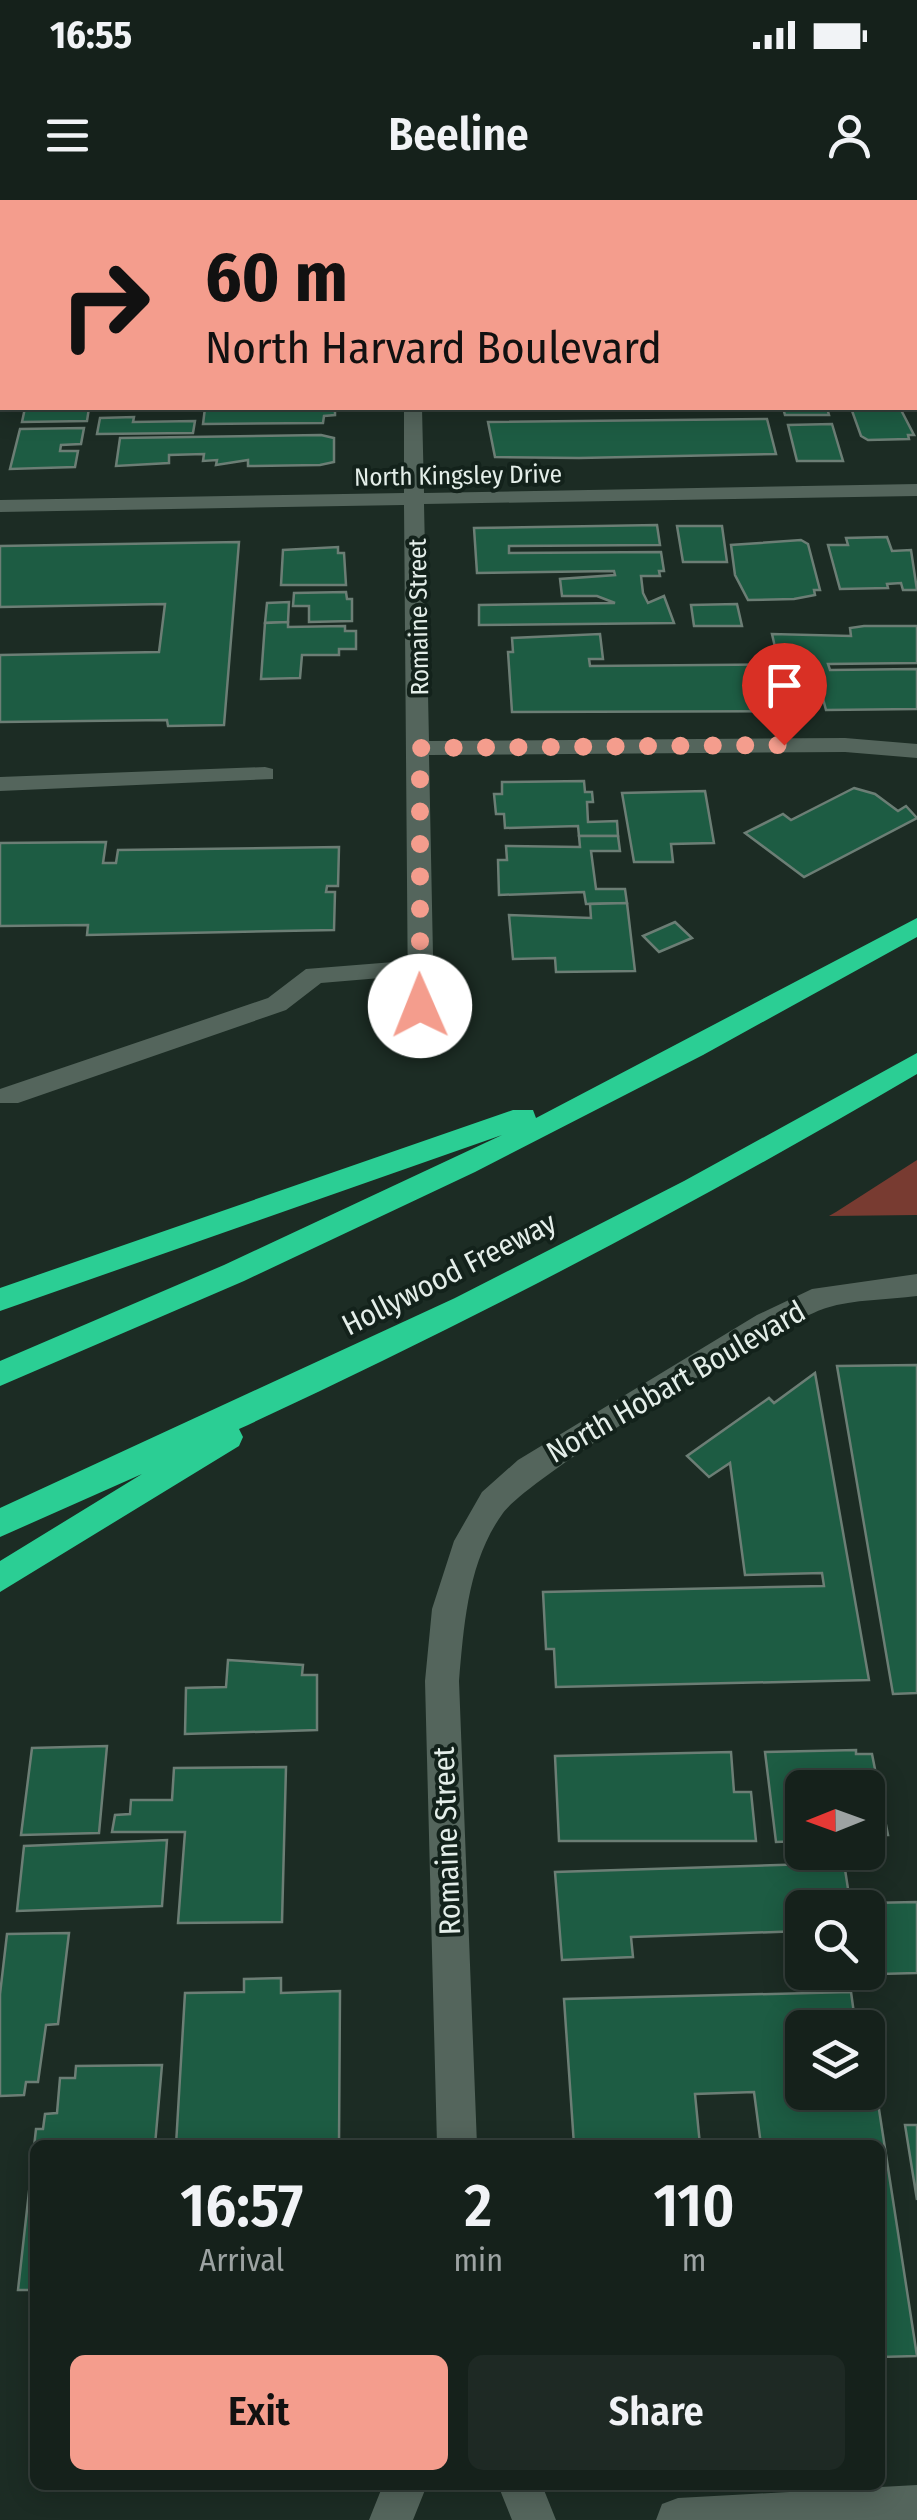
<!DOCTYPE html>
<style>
:root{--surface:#15211b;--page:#1e2924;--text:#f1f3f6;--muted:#9da3a3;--line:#343e3a;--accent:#f49d8d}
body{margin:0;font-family:"Fira Sans Condensed",sans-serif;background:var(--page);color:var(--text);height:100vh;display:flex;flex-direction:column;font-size:38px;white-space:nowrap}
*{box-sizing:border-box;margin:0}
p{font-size:32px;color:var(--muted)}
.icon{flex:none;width:55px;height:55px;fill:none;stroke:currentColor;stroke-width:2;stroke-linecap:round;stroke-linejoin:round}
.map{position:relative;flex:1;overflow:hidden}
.side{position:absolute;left:30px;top:1940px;width:855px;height:350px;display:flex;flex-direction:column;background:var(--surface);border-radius:15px;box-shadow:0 5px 25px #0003,0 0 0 2px var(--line)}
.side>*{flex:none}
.banner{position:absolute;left:0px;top:0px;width:918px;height:210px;box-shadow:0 5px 25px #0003,0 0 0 2px var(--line);background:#f49d8d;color:#111;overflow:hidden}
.needle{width:65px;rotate:269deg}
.buttons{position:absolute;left:785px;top:1570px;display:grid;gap:20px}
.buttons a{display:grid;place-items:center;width:100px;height:100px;border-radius:15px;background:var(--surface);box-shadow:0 5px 25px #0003,0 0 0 2px var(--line);font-size:50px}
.pin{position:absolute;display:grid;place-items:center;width:85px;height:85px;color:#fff;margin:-102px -42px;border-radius:50% 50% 50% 0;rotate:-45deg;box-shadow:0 0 10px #0007}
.pin .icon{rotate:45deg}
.me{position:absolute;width:110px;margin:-55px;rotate:359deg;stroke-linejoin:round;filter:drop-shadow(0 0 8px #0008)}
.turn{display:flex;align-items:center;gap:35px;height:210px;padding:0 40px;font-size:45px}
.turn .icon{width:130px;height:130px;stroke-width:2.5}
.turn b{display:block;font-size:70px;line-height:85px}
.eta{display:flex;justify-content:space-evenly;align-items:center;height:170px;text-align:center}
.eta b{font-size:60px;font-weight:600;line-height:70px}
.action{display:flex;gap:20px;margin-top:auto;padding:20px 40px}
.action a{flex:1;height:115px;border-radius:15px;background:var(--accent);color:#111;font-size:40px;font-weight:600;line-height:115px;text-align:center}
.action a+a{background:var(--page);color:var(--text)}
.status{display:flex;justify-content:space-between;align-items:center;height:70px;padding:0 50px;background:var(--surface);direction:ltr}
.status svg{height:28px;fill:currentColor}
header{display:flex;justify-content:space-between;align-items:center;height:130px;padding:0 40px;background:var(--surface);font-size:45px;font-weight:600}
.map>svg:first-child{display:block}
.green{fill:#783b31}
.building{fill:#1d5c43;stroke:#6c7e75;stroke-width:2.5}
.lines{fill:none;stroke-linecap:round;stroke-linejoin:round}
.lane{fill:#54655c;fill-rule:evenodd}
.street{fill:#54655c;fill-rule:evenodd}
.highway{fill:#2bce94;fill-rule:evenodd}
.route{stroke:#f49d8d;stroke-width:18;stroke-dasharray:0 32.4}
.labels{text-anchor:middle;stroke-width:8;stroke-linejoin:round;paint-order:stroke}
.far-street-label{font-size:25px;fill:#e4eee9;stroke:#13221b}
.street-label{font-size:30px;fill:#e4eee9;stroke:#13221b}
</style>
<div class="status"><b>16:55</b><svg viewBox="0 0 49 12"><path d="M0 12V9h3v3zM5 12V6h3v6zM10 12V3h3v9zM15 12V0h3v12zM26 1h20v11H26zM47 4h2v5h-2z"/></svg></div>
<header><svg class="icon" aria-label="menu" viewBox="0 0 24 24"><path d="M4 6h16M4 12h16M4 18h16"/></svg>Beeline<svg class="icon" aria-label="person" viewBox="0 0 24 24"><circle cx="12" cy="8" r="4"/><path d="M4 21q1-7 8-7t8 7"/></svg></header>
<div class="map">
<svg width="917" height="2320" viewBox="0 0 917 2320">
<rect width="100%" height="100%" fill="#1c2c24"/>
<!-- green -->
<path class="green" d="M917,960V1015L829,1016L836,1012Z"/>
<!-- building -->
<g class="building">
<path d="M25,208H89L87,221L22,222Z"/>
<path d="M205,208H335V215L324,216L323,223L203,224Z"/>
<path d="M783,208H827L829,215H785Z"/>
<path d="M851,208H900L914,235H908L909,239L868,240L861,236Z"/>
<path d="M134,217L133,222L195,221L193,233L97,234L100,218Z"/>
<path d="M767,219L776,254L579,258L495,257L488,222Z"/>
<path d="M832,224L843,261H797L788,225Z"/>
<path d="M84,228L81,244L61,245L60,251H78L75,267L10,269L20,229Z"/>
<path d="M321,235L334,238V262L320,265L248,266V260L216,265L217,260L203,261L204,254L169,255V263L116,266L120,238Z"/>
<path d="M657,325L660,345L509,346V353L661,352L664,371H659L660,376H641L643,393L648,403L664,396L674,423L479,425V405L615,403L597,396H562L560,379L615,375L614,371L477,373L474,328Z"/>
<path d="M677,326H722L727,362H683Z"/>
<path d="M887,337L892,351L911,350L917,390H903L901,383L887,384L888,388L840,389L828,345H848L846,338Z"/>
<path d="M801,340L808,344L820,390H814L815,395L794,399L748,400L735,375L731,345Z"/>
<path d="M239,342L224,525L168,526L167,520L0,522V455L159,452L165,404L0,407V346Z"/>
<path d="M338,347V353H344L346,385H281L283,350Z"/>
<path d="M346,392L347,399H352V421L309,422V406H293L294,393Z"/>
<path d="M289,402L288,422L265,423L267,403Z"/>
<path d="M737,404L742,426H694L691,405Z"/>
<path d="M288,422V427L345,426V431H356V449H339V455H302L300,478L261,479L265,423Z"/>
<path d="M864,426H917V463L828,464L830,470L917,469V509L826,510L817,476L802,477L810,511L512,512L508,452H513L512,438L600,434L603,459H589L590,466L814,464L813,459L778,460L772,434L851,436L850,428Z"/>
<path d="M584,581L585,592H592L593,602H587L588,622L617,621L618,636H579L578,626L505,628L504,614H496L494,594H502V582Z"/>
<path d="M854,588L875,594L898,611L906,606L917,618L804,677L745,633L783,614L791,620Z"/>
<path d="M705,591L714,643L671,644L673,662H634L622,593Z"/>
<path d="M579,636H618L620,651H591L596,689H625L627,703L586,704L584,692L499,695L498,660H507L506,646L580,647Z"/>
<path d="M106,642L103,663H116L118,650L339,647L338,686H327L326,692H335L334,730L87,735L88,725L0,726V643Z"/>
<path d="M627,703L635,771L556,772L555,758L513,759L509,715L591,718L590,704Z"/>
<path d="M675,722L692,738L659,752L643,736Z"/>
<path d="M917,1165V1493L893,1494L837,1166Z"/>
<path d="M815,1173L869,1480L556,1487L554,1449H546L543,1392L824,1386L822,1373L745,1375L730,1263L709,1277L687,1256L769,1198L774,1203Z"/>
<path d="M228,1460L303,1465L302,1475H317V1530L185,1534L186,1488L226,1487Z"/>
<path d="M107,1546L99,1633L21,1635L32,1548Z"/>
<path d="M856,1550V1554H872L888,1635H870L868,1640V1588H802V1641L776,1642L765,1552Z"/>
<path d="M731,1552L734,1592H751L756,1641H559L555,1556Z"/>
<path d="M286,1567L282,1722L178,1723L185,1632H112L115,1615L130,1614L131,1600H172L174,1568Z"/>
<path d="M167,1640L162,1706L17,1711L24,1646Z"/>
<path d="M844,1663L851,1708H802V1731L631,1737L633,1757L562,1760L555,1672Z"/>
<path d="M917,1702V1773L880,1774L869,1703Z"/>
<path d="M69,1733L58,1824L46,1825L38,1882H26L24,1895L0,1896V1794L7,1734Z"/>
<path d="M281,1778V1793L340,1791L339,1945H176L185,1793L244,1792V1779Z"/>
<path d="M851,1792L856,1828H802V1892H868V1838L917,2156L880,2157V1945H761L754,1892L695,1894L700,1945H574L564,1799Z"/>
<path d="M162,1865L155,1945H35V2090H18L36,1929H43L45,1914L57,1913L60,1878H75L76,1866Z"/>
<path d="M905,1925H917V2000Z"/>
</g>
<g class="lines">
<!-- lane -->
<g class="lane">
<rect x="0" y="121" width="2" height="10"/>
<path d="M265,567L273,569V579L0,591V577Z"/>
<path d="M419,760L432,768L428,774L321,783L286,810L18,903H0V889L268,798L306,769Z"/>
</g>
<!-- street -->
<g class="street">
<rect x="403" y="0" width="16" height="2"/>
<path d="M404,208H422L424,293L917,284V296L424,304L429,541L845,538L917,544V558L845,552L429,555L434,806L430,812H412L408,806L404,305L0,312V300L404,293Z"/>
<path d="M917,1074V1096C888,1100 854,1099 826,1108C778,1123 530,1276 503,1313C468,1361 464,1424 459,1481L477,1945H437L425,1481L432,1409L454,1341L482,1292L518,1260L757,1115L812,1089Z"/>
<path d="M383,2285H427L413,2320H369Z"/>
<path d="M498,2285H542L556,2320H512Z"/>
<path d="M917,2285V2320H656L662,2304L678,2298Z"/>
</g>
<!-- highway -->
<g class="highway">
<path d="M917,718V737L703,855L475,972L244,1081L0,1186V1161L224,1065L502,935L0,1111V1088L513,910H533L536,918Z"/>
<path d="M917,853V874C697,1003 471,1122 239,1229L243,1237L239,1246L0,1392V1361L142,1274L0,1337V1308L455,1098L684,981Z"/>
</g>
</g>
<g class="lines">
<!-- route -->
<path class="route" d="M420,806V548L784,545"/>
</g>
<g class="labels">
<!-- far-street labels -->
<g class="far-street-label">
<text transform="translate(458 275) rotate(-1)" y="9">North Kingsley Drive</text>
<text transform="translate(418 417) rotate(-91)" y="9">Romaine Street</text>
</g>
<!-- street labels -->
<g class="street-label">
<text transform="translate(449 1074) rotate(-27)" y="10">Hollywood Freeway</text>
<text transform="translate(676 1182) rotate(-30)" y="10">North Hobart Boulevard</text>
<text transform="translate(447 1641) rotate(-92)" y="10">Romaine Street</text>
</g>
</g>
</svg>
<div class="buttons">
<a><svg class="needle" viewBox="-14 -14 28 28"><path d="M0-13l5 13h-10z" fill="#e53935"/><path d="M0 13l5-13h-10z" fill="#9da3a3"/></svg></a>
<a><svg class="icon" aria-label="search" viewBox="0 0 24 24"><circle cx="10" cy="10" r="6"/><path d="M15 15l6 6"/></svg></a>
<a><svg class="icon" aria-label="layers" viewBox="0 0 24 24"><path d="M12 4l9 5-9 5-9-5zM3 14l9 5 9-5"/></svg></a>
</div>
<div class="pin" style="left:784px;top:545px;background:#d93025"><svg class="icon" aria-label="arrive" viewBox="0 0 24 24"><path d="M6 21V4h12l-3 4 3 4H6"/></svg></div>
<svg class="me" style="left:420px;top:806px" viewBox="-20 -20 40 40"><circle r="19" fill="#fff"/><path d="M0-13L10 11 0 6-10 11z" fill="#f49d8d"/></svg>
<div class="banner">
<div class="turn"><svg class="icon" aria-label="right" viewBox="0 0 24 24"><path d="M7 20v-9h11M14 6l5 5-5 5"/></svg><div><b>60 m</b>North Harvard Boulevard</div></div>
</div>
<section class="side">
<div class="eta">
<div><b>16:57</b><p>Arrival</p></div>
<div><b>2</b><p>min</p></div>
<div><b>110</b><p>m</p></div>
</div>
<div class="action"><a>Exit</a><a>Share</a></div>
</section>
</div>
